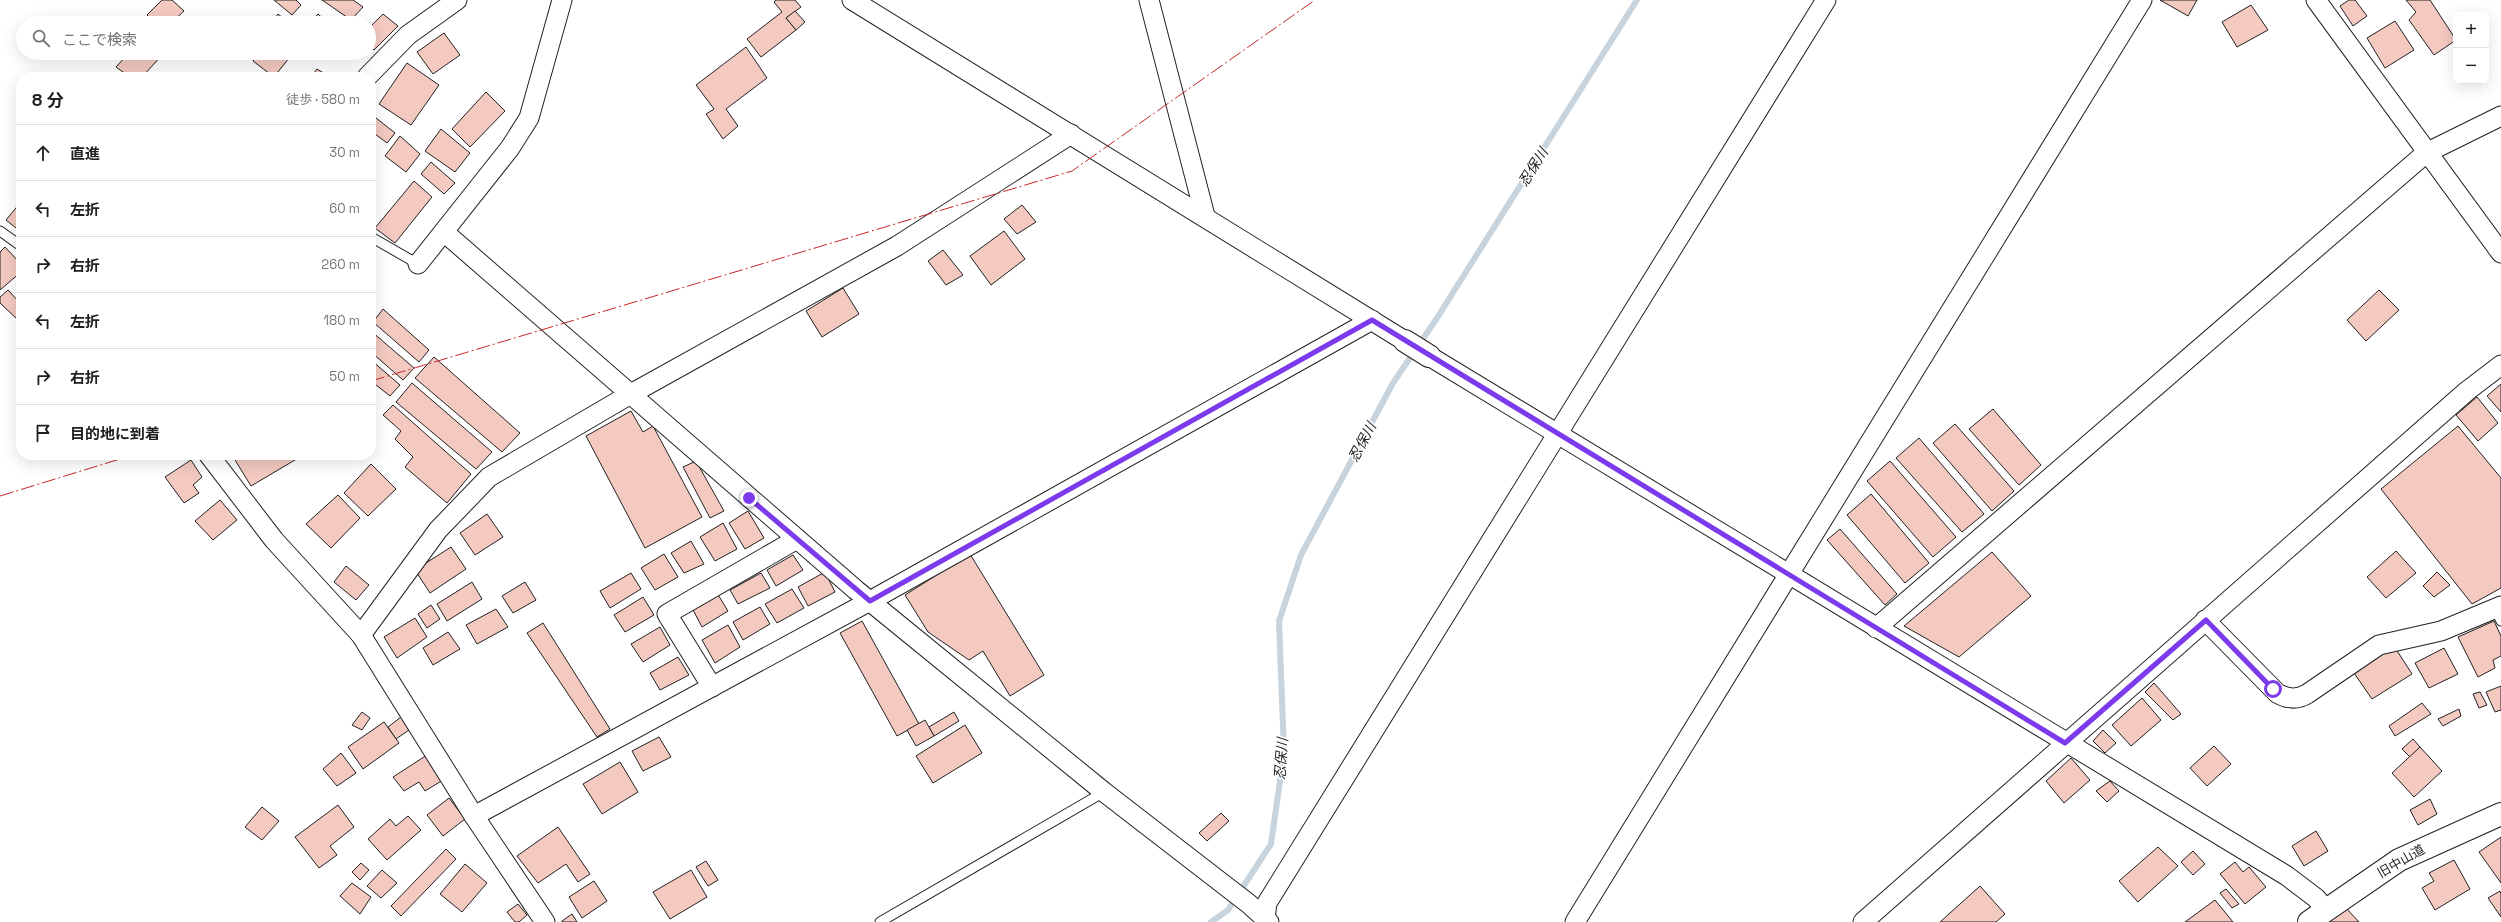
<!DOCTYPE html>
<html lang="ja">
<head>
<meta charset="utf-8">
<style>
	:root { --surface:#fff; --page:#f2f2f2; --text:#202124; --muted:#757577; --line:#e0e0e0 }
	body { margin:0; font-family:"Space Grotesk","Noto Sans JP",sans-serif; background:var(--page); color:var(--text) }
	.controls { position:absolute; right:12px; top:12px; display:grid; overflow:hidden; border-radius:8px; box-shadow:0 4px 16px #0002 }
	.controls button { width:36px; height:36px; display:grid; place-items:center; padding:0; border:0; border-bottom:1px solid var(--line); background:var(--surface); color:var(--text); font:20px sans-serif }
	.stop { position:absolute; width:12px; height:12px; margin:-9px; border:3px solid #7c3aed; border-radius:50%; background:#fff }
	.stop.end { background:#7c3aed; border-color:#fff; box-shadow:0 1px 4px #0008 }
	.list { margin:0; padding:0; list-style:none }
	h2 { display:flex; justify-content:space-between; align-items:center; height:52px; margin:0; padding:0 16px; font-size:17px }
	h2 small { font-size:13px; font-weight:400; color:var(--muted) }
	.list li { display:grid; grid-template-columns:26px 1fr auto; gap:12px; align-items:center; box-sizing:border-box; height:56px; padding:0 16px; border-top:1px solid var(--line) }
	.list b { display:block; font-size:15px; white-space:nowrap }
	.list em { font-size:13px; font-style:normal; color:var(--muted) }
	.icon { flex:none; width:22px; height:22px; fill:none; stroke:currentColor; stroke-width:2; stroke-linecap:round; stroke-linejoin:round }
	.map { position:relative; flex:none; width:2501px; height:922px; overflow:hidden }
	.search { position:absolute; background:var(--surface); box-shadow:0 4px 16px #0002; left:16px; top:16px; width:360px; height:44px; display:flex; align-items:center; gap:10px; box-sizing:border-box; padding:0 14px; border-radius:22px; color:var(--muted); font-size:15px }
	.panel { position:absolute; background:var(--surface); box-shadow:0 4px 16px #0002; left:16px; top:72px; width:360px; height:388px; border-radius:16px }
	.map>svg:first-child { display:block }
</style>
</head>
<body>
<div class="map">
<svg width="2501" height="922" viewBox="0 0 2501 922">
	<rect width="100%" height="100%" fill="#fff"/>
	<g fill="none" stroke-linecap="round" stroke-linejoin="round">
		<!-- stream -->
		<path stroke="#c7d3dd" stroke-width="6" d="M1211,922L1228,910L1271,844L1284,753L1279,621L1301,555L1393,383L1437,318L1637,0"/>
	</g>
	<!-- building -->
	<g fill="#f3c9c0" stroke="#222">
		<path d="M162,0H172L184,11L171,23H155L147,15Z"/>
		<path d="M274,0H296L301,5L292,15Z"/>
		<path d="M322,0H353L363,7L351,20Z"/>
		<path d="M776,0H795L801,7L786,18L796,30L761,57L747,39L782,12L774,2Z"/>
		<path d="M2160,0H2197L2188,16Z"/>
		<path d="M2349,0H2355L2367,16L2353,26L2340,6Z"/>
		<path d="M2406,0H2430L2456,40L2434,55L2409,20L2416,12Z"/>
		<path d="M2251,5L2268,30L2237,47L2222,22Z"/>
		<path d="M795,11L805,22L796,30L786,18Z"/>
		<path d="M278,14L289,23H271Z"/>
		<path d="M318,14L328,23H310Z"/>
		<path d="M383,14L398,26L374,50L369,45V28Z"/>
		<path d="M2395,21L2414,50L2385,68L2367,38Z"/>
		<path d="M444,33L460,55L433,74L417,52Z"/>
		<path d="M746,47L767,78L726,109L738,126L723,139L706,114L714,109L696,85Z"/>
		<path d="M129,53H164L142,77H130L116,67Z"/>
		<path d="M260,53H293L274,77L253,61Z"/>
		<path d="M407,63L439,85L411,125L379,104Z"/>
		<path d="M317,69L330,77H311Z"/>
		<path d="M486,92L505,111L470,147L452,129Z"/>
		<path d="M371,114L395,133L387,143L371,131Z"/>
		<path d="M441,129L470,153L455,172L425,151Z"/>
		<path d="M400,136L420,154L406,172L385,156Z"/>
		<path d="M431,162L455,183L444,194L421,174Z"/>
		<path d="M414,181L432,197L395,243L375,228Z"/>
		<path d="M20,203H21V232L6,220Z"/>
		<path d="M1022,205L1036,222L1017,234L1004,219Z"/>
		<path d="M1004,231L1025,259L991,285L970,256Z"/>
		<path d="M5,247L21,264V272L0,290V252Z"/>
		<path d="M943,250L963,275L946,285L928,261Z"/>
		<path d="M843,288L859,314L822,337L806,311Z"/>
		<path d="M8,290L21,304V317L18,320L0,303V297Z"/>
		<path d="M2379,290L2399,310L2366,341L2347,320Z"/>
		<path d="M383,309L429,350L419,362L373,322Z"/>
		<path d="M371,331L414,368L403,380L371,352Z"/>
		<path d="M434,357L520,433L502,452L415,378Z"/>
		<path d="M371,360L400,385L390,396L371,381Z"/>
		<path d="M412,383L492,452L476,469L396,402Z"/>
		<path d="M2501,384V412L2487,396Z"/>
		<path d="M2477,397L2498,423L2478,441L2456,415Z"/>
		<path d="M393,405L471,474L447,503L405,467L413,457L395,439L401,431L383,415Z"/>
		<path d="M1993,409L2041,465L2019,485L1969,429Z"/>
		<path d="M631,411L643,432L653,426L702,517L645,548L586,436Z"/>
		<path d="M1955,424L2014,491L1992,511L1933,443Z"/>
		<path d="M2458,426L2501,478V588L2472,604L2381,489Z"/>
		<path d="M1919,438L1984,514L1962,532L1896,458Z"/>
		<path d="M243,455H299L300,457L251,486L235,460Z"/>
		<path d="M191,460L202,477L193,485L199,493L184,503L165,477Z"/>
		<path d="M696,461L724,511L710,518L683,467Z"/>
		<path d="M1890,461L1956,537L1933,557L1867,481Z"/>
		<path d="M371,464L396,489L368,516L344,493Z"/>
		<path d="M1871,494L1929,563L1905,583L1847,515Z"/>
		<path d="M338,495L360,518L331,548L306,524Z"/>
		<path d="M220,500L237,520L213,540L195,521Z"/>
		<path d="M748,511L764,538L745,549L729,523Z"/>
		<path d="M487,514L503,537L475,555L460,533Z"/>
		<path d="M723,523L737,549L715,561L700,537Z"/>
		<path d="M1840,529L1897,594L1885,605L1827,540Z"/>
		<path d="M691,541L704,564L684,573L671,553Z"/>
		<path d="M451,547L466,569L430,593L415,570Z"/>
		<path d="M2396,551L2416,573L2386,598L2367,577Z"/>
		<path d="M1992,552L2031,596L1959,657L1904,626Z"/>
		<path d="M664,554L678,577L655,590L641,568Z"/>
		<path d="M970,554L1044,675L1010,696L983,651L969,660L928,632L905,595Z"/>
		<path d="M793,555L803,570L776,586L767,570Z"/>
		<path d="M346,566L369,585L356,600L334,582Z"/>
		<path d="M825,572L835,592L808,606L798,587Z"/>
		<path d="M2437,572L2450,585L2434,597L2423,586Z"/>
		<path d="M631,573L641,589L610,608L600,591Z"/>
		<path d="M761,573L770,588L738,604L730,590Z"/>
		<path d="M472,582L482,599L447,621L437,604Z"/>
		<path d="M525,582L536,600L513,613L502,596Z"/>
		<path d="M792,589L804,608L777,623L765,604Z"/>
		<path d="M717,593L728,611L702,627L692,608Z"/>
		<path d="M643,597L654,615L625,632L614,615Z"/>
		<path d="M431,605L440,619L427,628L418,614Z"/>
		<path d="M760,607L770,624L743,640L733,622Z"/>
		<path d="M496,609L508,627L477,644L466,625Z"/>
		<path d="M415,618L427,637L397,658L384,637Z"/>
		<path d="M862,621L919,724L897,736L840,633Z"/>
		<path d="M2494,621L2501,636V656L2493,660L2495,668L2478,677L2458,637Z"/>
		<path d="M543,623L610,729L597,737L527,633Z"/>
		<path d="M728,625L740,647L715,663L702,640Z"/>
		<path d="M660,627L670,645L643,662L631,644Z"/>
		<path d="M448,632L460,649L433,665L423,648Z"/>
		<path d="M2394,646L2412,674L2372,699L2354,673Z"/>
		<path d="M2444,648L2458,674L2429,688L2415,663Z"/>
		<path d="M678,657L689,675L660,690L650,673Z"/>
		<path d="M2154,683L2181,714L2173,720L2145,692Z"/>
		<path d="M2501,686V710L2495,712L2486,692Z"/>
		<path d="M2480,692L2487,705L2479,708L2473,694Z"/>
		<path d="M2142,698L2161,720L2131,746L2112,725Z"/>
		<path d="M2422,703L2431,714L2395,736L2389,726Z"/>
		<path d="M2459,709L2461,716L2443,726L2438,719Z"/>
		<path d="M362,712L370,718L362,730L352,725Z"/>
		<path d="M954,712L959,721L934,736L929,727Z"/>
		<path d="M401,717L409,730L396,739L388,727Z"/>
		<path d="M925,720L934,736L916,746L907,730Z"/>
		<path d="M384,722L399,743L363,769L348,747Z"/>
		<path d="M965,725L982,753L933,783L916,756Z"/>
		<path d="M2103,730L2116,743L2105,753L2093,741Z"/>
		<path d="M659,737L671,757L643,771L632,751Z"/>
		<path d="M2413,739L2420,747L2410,757L2402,749Z"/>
		<path d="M2214,746L2231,764L2207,786L2190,768Z"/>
		<path d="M2420,747L2442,771L2414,797L2392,773Z"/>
		<path d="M341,753L356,773L337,786L323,769Z"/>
		<path d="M427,755L443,780L425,791L419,782L404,791L393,777Z"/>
		<path d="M2071,758L2090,780L2064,803L2046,781Z"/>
		<path d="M620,762L638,792L602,814L583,784Z"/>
		<path d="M2110,781L2119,791L2107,802L2096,791Z"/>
		<path d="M449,798L465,819L443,836L427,815Z"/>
		<path d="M2430,799L2437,814L2418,825L2410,810Z"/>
		<path d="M338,805L354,827L330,846L337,855L319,868L295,837Z"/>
		<path d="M262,807L279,821L262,840L245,827Z"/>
		<path d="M1221,813L1229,821L1207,841L1199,833Z"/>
		<path d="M408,816L421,830L387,860L368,839L390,819L396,826Z"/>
		<path d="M558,827L590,874L578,882L566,864L538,883L517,856Z"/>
		<path d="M2316,831L2328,851L2304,866L2292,846Z"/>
		<path d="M2501,837V883L2479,852Z"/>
		<path d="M2158,847L2178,866L2138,902L2119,881Z"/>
		<path d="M446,849L456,859L401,916L391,906Z"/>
		<path d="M2193,851L2205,864L2193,875L2181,862Z"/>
		<path d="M2454,860L2470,889L2435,910L2422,888L2434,881L2429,873Z"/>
		<path d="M706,861L718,880L708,886L696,867Z"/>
		<path d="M2235,862L2243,872L2249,867L2266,887L2245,904L2220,874Z"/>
		<path d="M361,863L369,870L360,880L352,872Z"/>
		<path d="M465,864L487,883L462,912L440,894Z"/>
		<path d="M382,870L397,883L381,898L367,886Z"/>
		<path d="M691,870L707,897L670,919L653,892Z"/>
		<path d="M594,881L607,901L582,918L569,897Z"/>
		<path d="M352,883L371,897L360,914L340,896Z"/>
		<path d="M1980,886L2005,914L1996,922H1940Z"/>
		<path d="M2226,889L2239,904L2232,908L2220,893Z"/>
		<path d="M2500,891L2501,894V917L2488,898Z"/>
		<path d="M2215,900L2233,922H2185Z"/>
		<path d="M518,904L527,915L519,922H515L507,912Z"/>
		<path d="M2346,908L2359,922H2329Z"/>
		<path d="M572,914L577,922H562V921Z"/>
	</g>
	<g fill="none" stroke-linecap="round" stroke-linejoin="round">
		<defs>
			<g id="lane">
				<path d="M0,231L21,246"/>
				<path d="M371,237L418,264"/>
				<path d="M2495,609L2501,621"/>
				<path d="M880,922L1104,792"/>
			</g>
			<g id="street">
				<path d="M852,0L1405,341"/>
				<path d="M1149,0L1205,216"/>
				<path d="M2316,0L2501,253"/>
				<path d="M367,77L408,35L457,0"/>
				<path d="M444,232L856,590L1104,792L1249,904L1269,922"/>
				<path d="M418,264L510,148L529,118L562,0"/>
				<path d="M1429,356L2287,876L2316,898L2326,910"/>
				<path d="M209,455L274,540L361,635L474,816L545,922"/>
				<path d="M2205,620L2277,693C2287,699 2297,700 2307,694L2379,645L2441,631L2501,606"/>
				<path d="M1876,628L2426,153L2501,116"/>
				<path d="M361,635L438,530L489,477L629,395L897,246L1071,134"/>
				<path d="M712,687L667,614L797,539"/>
				<path d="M474,816L870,601L1372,320"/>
				<path d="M1265,918L1267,903L1826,0"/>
				<path d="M1575,922L2142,0"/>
				<path d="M1863,922L2467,391L2501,365"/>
			</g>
			<g id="secondary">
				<path d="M1405,341L1429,356"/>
				<path d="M2309,922L2399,860L2501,814"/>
			</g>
		</defs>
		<!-- lane casing -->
		<use href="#lane" stroke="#222" stroke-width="11"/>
		<!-- street casing -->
		<use href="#street" stroke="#222" stroke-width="21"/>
		<!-- secondary casing -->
		<use href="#secondary" stroke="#222" stroke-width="24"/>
		<!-- lane -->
		<use href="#lane" stroke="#fff" stroke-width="9"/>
		<!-- street -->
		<use href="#street" stroke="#fff" stroke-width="19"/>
		<!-- secondary -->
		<use href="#secondary" stroke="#fff" stroke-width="22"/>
		<!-- power -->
		<g stroke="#c62828" stroke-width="1" stroke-dasharray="14 3 2 3" stroke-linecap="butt">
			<path d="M371,381L1072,171L1315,0"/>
			<path d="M0,496L133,455"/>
		</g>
	</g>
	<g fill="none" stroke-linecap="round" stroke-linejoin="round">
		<!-- route -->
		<path stroke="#7c3aed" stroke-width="5" d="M749,498L870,601L1372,320L2065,743L2206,620L2273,689"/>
	</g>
	<g text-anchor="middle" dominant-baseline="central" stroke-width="3" stroke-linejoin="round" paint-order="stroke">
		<!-- street labels -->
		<g font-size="13" fill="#222" stroke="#fff">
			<text transform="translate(2401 861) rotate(-30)">旧中山道</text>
		</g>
		<!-- water labels -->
		<g font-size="14" font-style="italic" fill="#222" stroke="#fff">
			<text transform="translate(1533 167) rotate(-58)">忍保川</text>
			<text transform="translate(1362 442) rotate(-62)">忍保川</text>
			<text transform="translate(1281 759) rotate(-86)">忍保川</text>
		</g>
	</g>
</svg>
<div class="controls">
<button>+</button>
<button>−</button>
</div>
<div class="stop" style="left:2273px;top:689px"></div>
<div class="stop end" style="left:749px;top:498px"></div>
<div class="search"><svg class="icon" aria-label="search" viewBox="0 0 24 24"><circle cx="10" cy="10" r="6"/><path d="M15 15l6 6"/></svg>ここで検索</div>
<section class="panel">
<h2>8 分<small>徒歩 · 580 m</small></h2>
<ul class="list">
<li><svg class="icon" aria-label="ahead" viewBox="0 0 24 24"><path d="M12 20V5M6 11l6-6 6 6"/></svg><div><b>直進</b></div><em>30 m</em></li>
<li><svg class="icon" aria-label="left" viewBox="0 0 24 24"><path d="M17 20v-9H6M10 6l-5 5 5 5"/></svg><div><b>左折</b></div><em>60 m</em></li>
<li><svg class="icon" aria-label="right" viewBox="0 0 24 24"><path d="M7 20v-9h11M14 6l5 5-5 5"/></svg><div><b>右折</b></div><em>260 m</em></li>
<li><svg class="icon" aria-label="left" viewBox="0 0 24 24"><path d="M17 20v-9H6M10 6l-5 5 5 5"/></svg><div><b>左折</b></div><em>180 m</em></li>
<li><svg class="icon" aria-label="right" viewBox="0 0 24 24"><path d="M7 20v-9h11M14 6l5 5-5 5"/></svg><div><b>右折</b></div><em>50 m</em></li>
<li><svg class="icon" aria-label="arrive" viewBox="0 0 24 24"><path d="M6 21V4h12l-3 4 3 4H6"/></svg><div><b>目的地に到着</b></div></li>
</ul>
</section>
</div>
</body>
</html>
